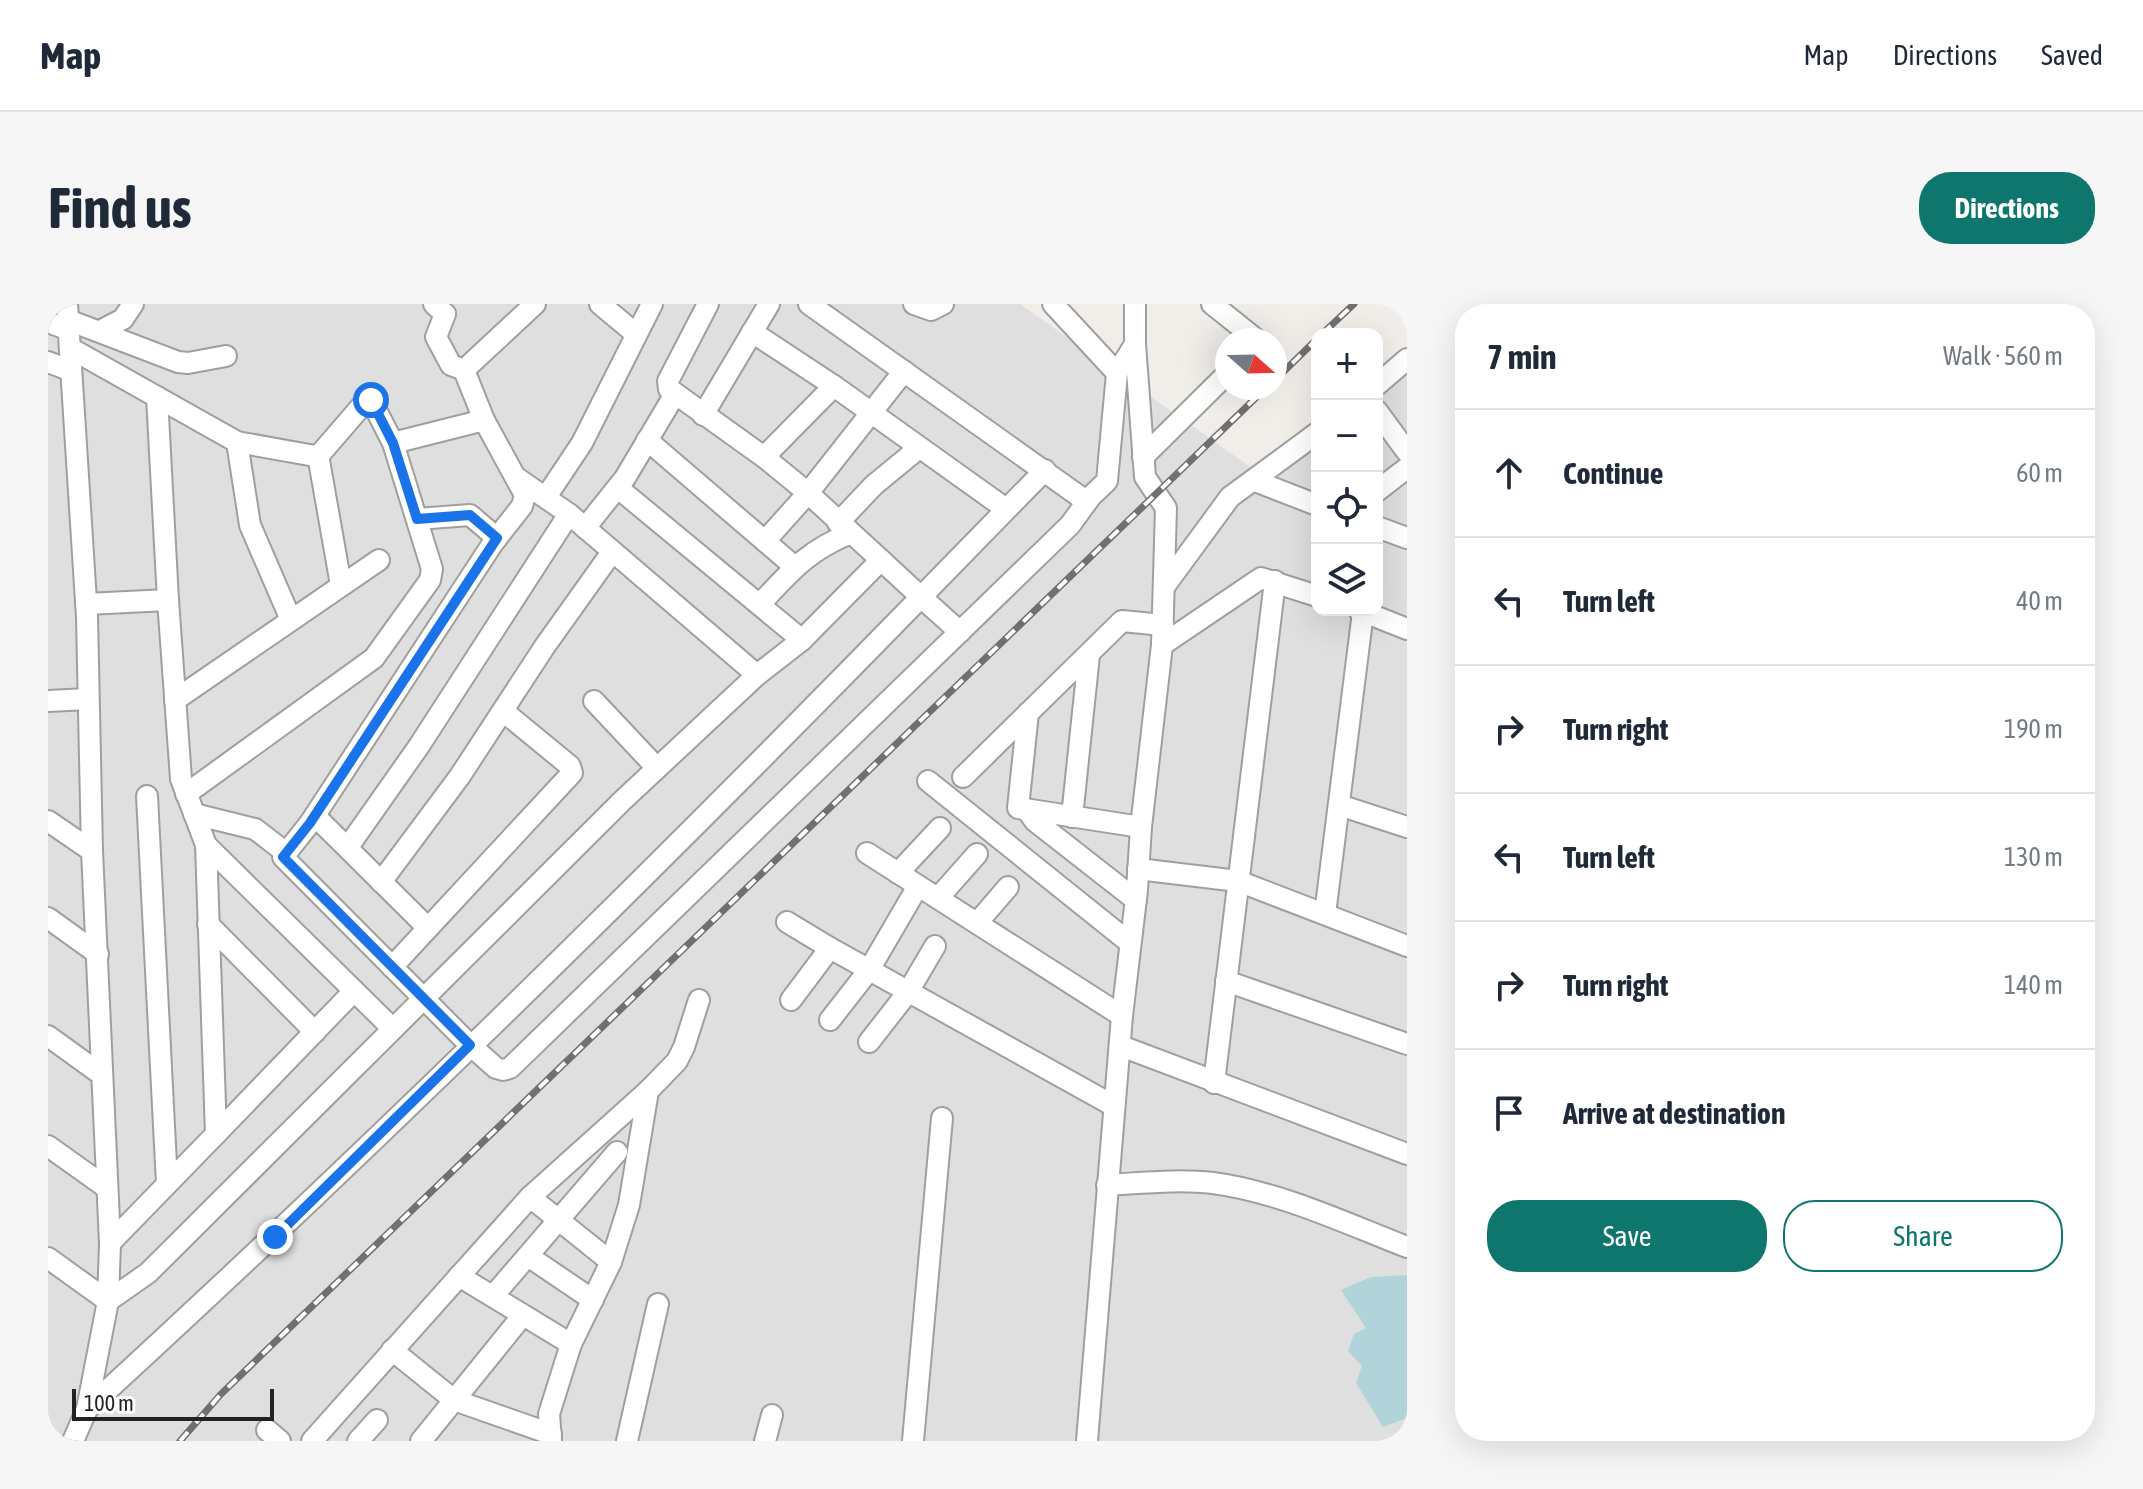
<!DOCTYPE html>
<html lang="en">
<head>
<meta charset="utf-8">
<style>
	:root { --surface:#fff; --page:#f6f6f7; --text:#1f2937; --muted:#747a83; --line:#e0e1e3; --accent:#0f766e }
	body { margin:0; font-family:"Asap Condensed",sans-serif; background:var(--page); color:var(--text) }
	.controls { position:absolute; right:24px; top:24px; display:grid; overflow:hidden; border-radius:16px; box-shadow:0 8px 32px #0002 }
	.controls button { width:72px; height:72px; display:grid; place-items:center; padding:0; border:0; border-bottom:2px solid var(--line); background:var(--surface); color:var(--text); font:40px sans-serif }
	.compass { position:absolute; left:1167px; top:24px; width:72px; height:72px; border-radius:50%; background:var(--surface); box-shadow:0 8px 32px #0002; rotate:110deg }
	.scale { position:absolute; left:24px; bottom:20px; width:202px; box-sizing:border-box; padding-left:8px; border:4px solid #222; border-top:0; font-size:22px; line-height:28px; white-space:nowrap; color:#222; -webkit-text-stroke:6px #fff; paint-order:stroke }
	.stop { position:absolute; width:24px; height:24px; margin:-18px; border:6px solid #1a73e8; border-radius:50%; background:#fff }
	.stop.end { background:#1a73e8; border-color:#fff; box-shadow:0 2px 8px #0008 }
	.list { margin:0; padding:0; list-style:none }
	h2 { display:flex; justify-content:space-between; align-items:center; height:104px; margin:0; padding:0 32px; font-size:34px }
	h2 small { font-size:26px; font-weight:400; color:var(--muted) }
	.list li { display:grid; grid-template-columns:52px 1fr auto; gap:24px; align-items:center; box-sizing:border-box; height:128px; padding:0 32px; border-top:2px solid var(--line) }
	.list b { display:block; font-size:30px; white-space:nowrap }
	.list em { font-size:26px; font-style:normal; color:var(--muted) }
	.actions { display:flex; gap:16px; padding:24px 32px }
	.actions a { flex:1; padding:18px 0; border:2px solid var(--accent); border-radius:32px; text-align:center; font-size:28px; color:var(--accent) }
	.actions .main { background:var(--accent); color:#fff }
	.icon { flex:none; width:44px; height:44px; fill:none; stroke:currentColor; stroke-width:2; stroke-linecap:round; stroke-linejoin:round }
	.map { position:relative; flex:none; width:1359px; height:1137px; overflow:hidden; border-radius:32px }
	header { display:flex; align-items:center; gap:48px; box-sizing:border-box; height:112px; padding:0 40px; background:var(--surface); border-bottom:2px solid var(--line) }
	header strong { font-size:38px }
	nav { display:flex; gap:44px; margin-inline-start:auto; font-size:28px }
	.intro { display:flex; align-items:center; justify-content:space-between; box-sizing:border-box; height:192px; padding:0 48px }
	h1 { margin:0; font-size:56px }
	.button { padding:20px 36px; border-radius:32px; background:var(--accent); color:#fff; font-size:28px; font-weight:700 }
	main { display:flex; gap:48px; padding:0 48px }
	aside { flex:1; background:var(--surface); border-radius:32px; box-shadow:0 8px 32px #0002 }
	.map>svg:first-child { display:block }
</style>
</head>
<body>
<header>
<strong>Map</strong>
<nav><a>Map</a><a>Directions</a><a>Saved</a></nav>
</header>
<div class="intro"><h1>Find us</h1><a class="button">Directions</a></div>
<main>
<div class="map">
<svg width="1359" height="1137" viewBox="0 0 1359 1137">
	<rect width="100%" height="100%" fill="#f1eeea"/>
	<!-- residential -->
	<path fill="#e0dfdf" d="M0,0H972L1222,177L1269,132V306H1329V74L1359,45V1137H0Z"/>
	<!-- water -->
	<path fill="#b0d4d9" d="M1359,971V1114L1335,1123L1308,1079L1314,1062L1300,1047L1306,1030L1318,1024L1293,986L1323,973Z"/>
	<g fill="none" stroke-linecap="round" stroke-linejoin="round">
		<defs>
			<g id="minor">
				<path d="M19,0L39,313L44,547L62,939L60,997L39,1105L25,1137"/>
				<path d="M386,0L397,10L388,33L403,61L416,66"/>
				<path d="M487,0L416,66L436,116L477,191L474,202L445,239L262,519L235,553L422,741L448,764L455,766L462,764L1022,221L1041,195"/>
				<path d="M552,0L588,30"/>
				<path d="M660,0L620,77L621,85L716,153L760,189L833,256"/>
				<path d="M761,0L1038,197L1059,177L1069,69L1087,40"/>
				<path d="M866,0L883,6L895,0"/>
				<path d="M1005,0L1069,69"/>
				<path d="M1164,0L1209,36"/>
				<path d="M20,16L130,58L140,59L178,52"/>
				<path d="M0,18L21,26"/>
				<path d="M52,27L75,15L85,0"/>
				<path d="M704,28L786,82L958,205"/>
				<path d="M22,44L109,93L120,296"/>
				<path d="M0,58L21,66"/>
				<path d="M1329,81L1359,55"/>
				<path d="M109,93L189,138L267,152L273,149L317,98L323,96L345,139L384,265L382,276L326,354L138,490"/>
				<path d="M1329,107L1359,148"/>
				<path d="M655,111L721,0"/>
				<path d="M599,136L747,263"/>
				<path d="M189,138L202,221L243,316"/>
				<path d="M345,139L436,116"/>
				<path d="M270,151L293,281"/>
				<path d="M716,153L786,82"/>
				<path d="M1095,153L1179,70"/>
				<path d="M469,174L521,210L709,371"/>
				<path d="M1207,177L1269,201"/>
				<path d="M570,184L754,336"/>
				<path d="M1329,187L1359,164"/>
				<path d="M498,193L534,139L604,0"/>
				<path d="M369,215L422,211L449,234"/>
				<path d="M790,219L826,181L871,144"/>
				<path d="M1329,223L1359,234"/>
				<path d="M537,224L577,174L627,90"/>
				<path d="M717,237L760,189L856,67"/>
				<path d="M1116,283L1182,193L1269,129"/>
				<path d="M38,300L120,296L133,475L158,541L345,725"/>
				<path d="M712,300C743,267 759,247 803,229"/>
				<path d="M1311,306L1359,325"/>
				<path d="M912,328L873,293L997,166"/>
				<path d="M1114,341L1213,274L1269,292"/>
				<path d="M127,396L331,256"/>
				<path d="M0,397L40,395"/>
				<path d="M546,397L609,464"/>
				<path d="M980,409L970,504L1093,523"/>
				<path d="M915,473L1074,317L1115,321"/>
				<path d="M880,477L1082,639"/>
				<path d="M99,492L119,880"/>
				<path d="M1291,501L1359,523"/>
				<path d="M978,505L987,517L1088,596"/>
				<path d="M146,510L207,525L237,548"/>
				<path d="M267,512L379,623"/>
				<path d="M1024,513L1041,351"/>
				<path d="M0,517L44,547"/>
				<path d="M300,543L371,442L521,210"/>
				<path d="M819,549L1074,712"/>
				<path d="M1090,565L1190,577L1359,642"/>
				<path d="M850,569L892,524"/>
				<path d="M333,578L412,472L497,342L564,248"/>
				<path d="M890,594L929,550"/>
				<path d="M1277,610L1315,308"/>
				<path d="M0,614L50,650"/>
				<path d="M739,618L782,644L1066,802"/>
				<path d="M929,619L960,583"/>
				<path d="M160,620L267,728"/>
				<path d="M344,663L524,469L522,462L455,407"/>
				<path d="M1178,677L1359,740"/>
				<path d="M743,696L782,644"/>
				<path d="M782,716L821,666L870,582"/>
				<path d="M0,732L54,771"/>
				<path d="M821,738L860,688L887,642"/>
				<path d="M1073,742L1359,850"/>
				<path d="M1166,779L1227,277"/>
				<path d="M168,830L306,687"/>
				<path d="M0,842L59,884"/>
				<path d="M1059,881C1095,879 1130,875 1165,879C1232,888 1297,919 1359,943"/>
				<path d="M482,893L563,958"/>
				<path d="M62,939L168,830L158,541"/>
				<path d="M480,952L545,996"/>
				<path d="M0,954L60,997L100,969L575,496L709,371L754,336L833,256L873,293C602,571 325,843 39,1105"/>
				<path d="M411,972L523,1040"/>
				<path d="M445,992L569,848"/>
				<path d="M344,1046L406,1096L503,1130"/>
				<path d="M219,1126L232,1137"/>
				<path d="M264,1137L482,893L600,787L629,757L636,743L651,696"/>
				<path d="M310,1137L329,1116"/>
				<path d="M373,1137L475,1011"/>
				<path d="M503,1137L501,1110L523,1040L563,958L581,901L600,787"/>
				<path d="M579,1137L610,1000"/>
				<path d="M717,1137L724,1111"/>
				<path d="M865,1137L894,814"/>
				<path d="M1039,1137L1074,712L1089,586L1093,523L1114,341L1118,204L1097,173L1087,40V0"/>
			</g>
		</defs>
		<!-- minor casing -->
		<use href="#minor" stroke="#9f9f9f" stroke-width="24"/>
		<!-- minor -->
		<use href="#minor" stroke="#fff" stroke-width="20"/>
		<defs>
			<g id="rail">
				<path d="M1274,30L1306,0"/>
				<path d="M1227,76L1269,35"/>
				<path d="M132,1137L173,1090L1218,84"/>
			</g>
		</defs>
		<!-- rail casing -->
		<use href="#rail" stroke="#707070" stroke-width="7"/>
		<!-- rail -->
		<use href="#rail" stroke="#fff" stroke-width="4" stroke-dasharray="12" stroke-linecap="butt"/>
	</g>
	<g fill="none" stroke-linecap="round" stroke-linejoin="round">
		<!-- route -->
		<path stroke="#1a73e8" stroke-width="10" d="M227,933L422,741L235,553L262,519L449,234L422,211L369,215L345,139L323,96"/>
	</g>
</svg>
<div class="controls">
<button>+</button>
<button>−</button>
<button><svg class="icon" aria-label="locate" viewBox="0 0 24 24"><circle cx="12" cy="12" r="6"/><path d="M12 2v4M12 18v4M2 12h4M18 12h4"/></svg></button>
<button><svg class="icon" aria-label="layers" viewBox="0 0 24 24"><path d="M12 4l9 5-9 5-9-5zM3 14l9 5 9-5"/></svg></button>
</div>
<svg class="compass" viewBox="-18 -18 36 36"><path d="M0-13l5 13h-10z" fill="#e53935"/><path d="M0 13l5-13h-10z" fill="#747a83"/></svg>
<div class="scale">100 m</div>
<div class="stop" style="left:323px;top:96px"></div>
<div class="stop end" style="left:227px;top:933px"></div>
</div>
<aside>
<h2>7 min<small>Walk · 560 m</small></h2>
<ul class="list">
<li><svg class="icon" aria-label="ahead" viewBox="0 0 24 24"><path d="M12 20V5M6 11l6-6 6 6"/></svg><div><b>Continue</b></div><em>60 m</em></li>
<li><svg class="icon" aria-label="left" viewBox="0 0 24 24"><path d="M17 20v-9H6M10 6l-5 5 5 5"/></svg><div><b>Turn left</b></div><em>40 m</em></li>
<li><svg class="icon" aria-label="right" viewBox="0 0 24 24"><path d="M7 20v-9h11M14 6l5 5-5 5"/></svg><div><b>Turn right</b></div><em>190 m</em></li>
<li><svg class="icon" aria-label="left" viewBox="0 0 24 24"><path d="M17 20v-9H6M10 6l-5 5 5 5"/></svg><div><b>Turn left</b></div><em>130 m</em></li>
<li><svg class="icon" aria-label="right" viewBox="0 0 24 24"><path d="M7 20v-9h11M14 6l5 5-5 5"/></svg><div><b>Turn right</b></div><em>140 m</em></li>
<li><svg class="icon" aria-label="arrive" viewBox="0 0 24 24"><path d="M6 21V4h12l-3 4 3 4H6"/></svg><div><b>Arrive at destination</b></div></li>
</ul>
<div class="actions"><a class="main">Save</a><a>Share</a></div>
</aside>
</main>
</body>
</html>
